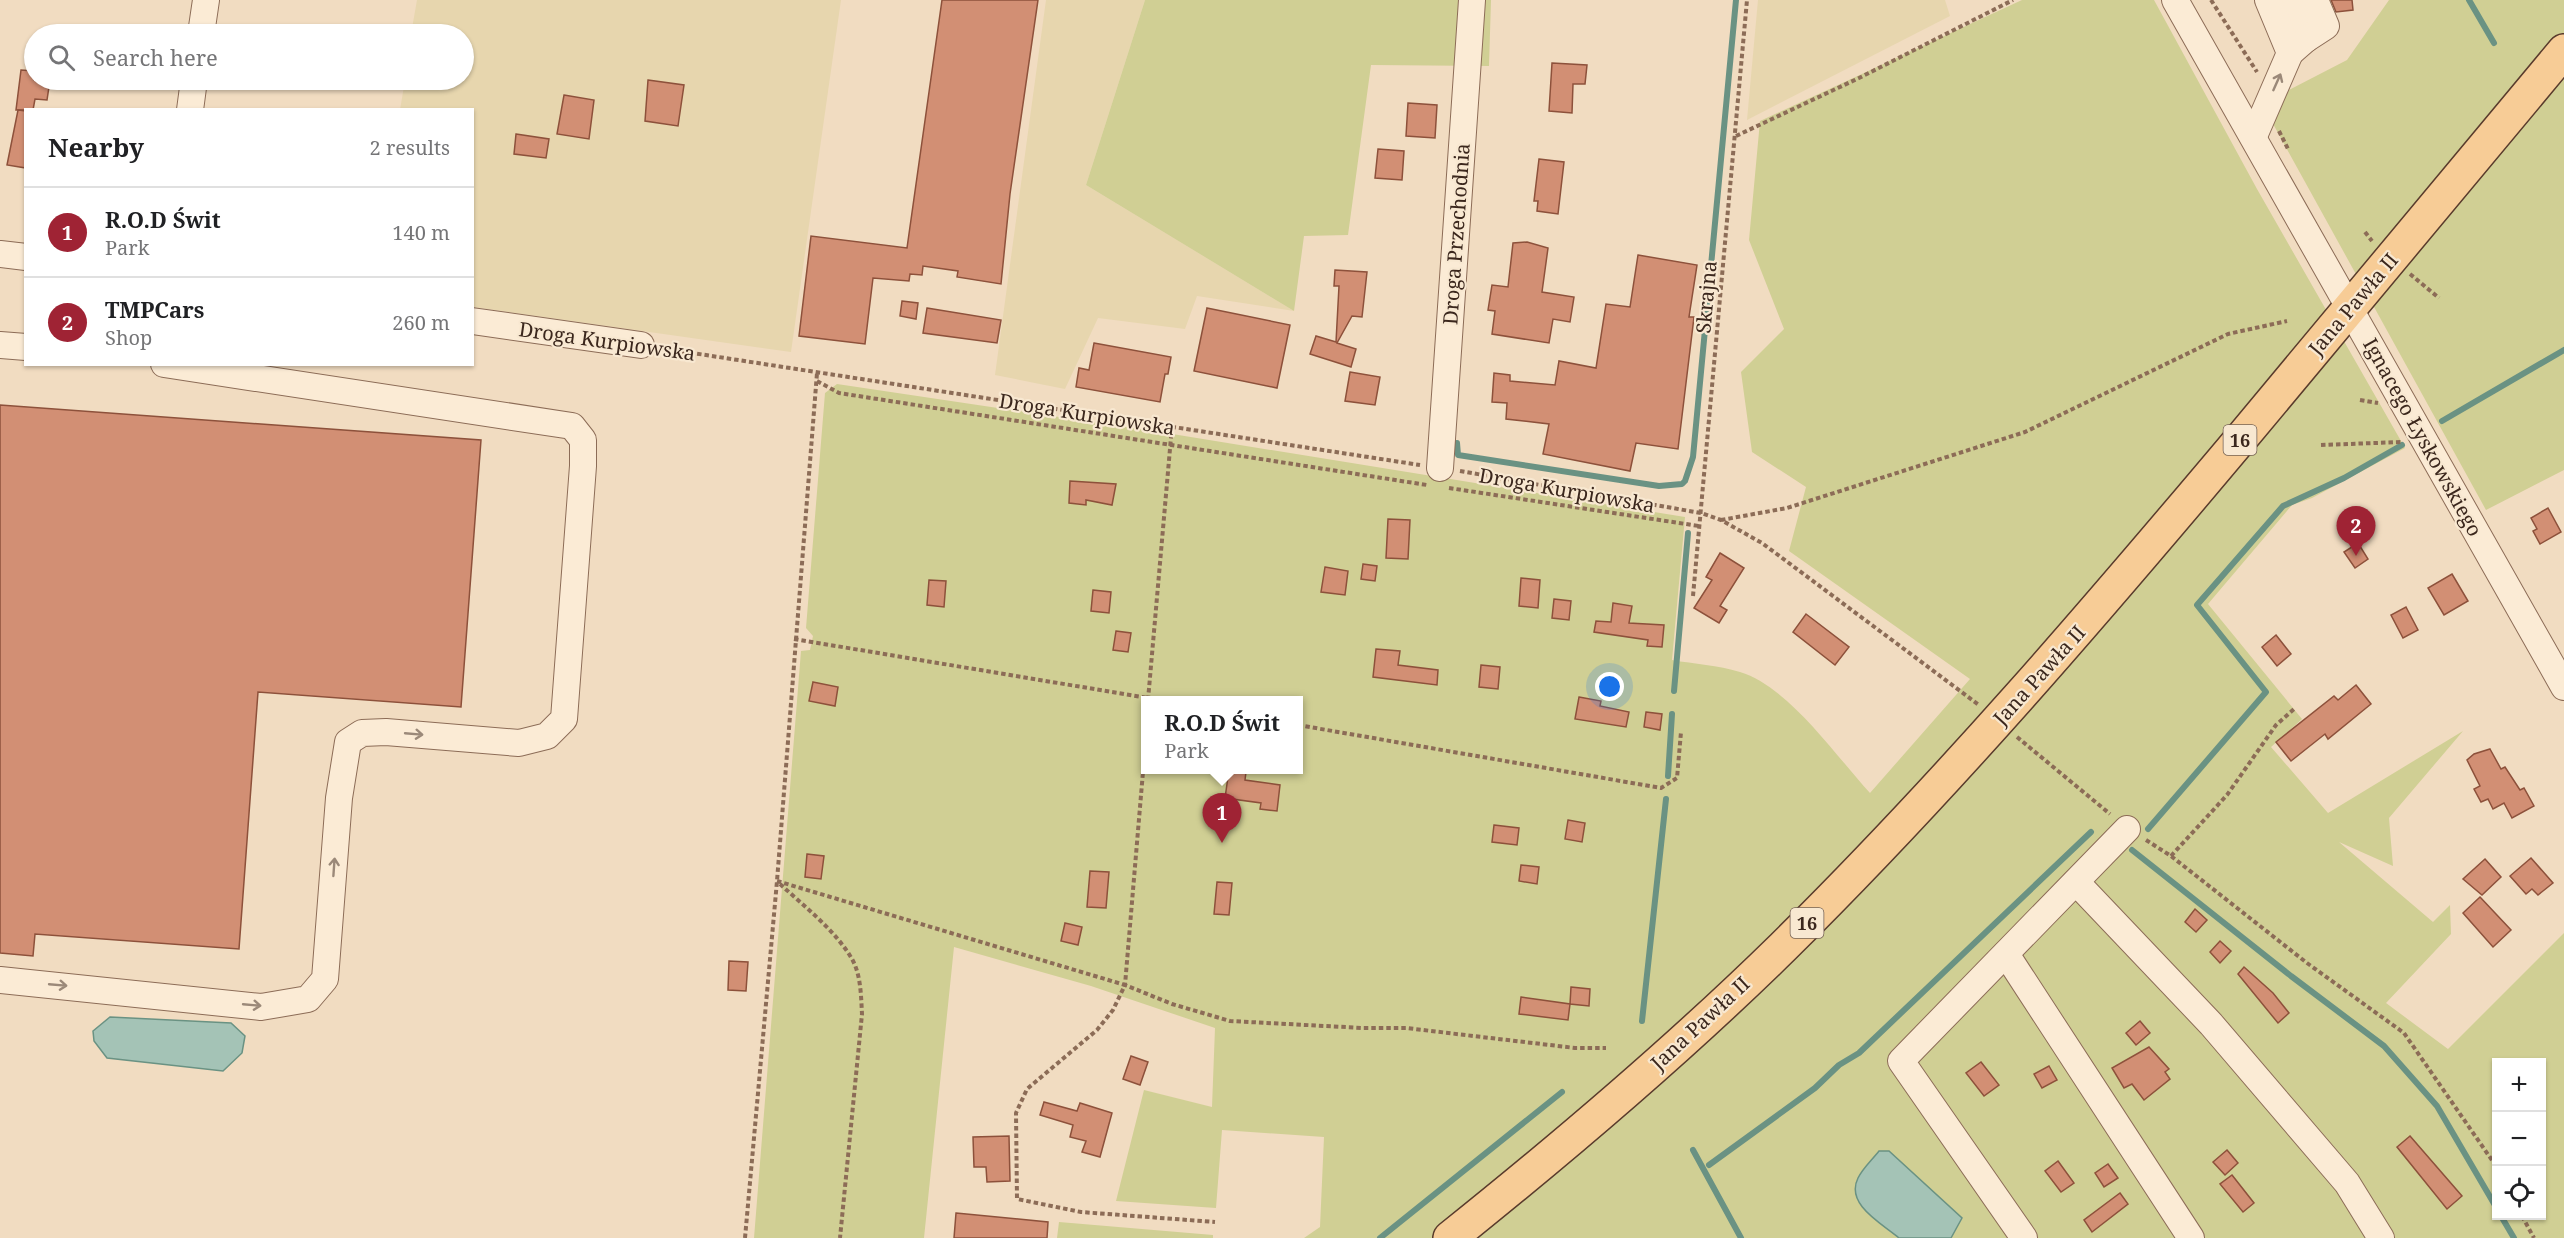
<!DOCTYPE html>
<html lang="en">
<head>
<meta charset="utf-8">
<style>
	:root { --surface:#fff; --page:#f6f6f6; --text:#202124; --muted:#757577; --line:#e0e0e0; --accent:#9f2334 }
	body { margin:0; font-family:"Noto Serif",serif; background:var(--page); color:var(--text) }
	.controls { position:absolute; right:18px; bottom:18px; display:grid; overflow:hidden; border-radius:0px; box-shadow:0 2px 4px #0004 }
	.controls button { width:54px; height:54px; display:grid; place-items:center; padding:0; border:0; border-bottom:2px solid var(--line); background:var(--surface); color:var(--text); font:30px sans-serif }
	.you { position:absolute; left:1610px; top:687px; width:21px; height:21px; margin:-15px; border:4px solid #fff; border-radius:50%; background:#1a73e8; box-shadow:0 0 0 9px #1a73e833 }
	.badge { display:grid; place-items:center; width:39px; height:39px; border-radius:50%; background:var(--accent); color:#fff; font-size:20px; font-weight:700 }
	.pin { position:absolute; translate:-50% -50px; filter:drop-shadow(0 2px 3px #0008) }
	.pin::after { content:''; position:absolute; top:32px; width:21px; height:18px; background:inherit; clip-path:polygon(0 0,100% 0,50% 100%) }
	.popup { position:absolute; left:1141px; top:696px; width:162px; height:78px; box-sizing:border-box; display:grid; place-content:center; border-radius:0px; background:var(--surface); filter:drop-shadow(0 2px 4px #0005); font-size:20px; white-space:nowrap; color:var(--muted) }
	.popup b { font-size:22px; color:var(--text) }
	.popup::after { content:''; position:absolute; left:50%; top:100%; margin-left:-12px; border:12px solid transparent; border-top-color:var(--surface) }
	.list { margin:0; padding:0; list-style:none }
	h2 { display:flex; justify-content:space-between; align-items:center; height:78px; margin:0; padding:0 24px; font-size:26px }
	h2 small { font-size:20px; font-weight:400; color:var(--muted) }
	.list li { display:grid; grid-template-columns:39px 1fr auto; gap:18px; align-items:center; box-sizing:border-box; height:90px; padding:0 24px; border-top:2px solid var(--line) }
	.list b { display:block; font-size:22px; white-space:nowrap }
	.list p { margin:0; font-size:20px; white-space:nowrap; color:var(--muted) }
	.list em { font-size:20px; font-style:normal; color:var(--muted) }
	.icon { flex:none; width:33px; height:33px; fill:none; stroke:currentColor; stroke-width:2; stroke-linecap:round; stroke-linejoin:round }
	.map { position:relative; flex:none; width:2564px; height:1238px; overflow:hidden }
	.search { position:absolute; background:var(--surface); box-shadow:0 2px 4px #0004; left:24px; top:24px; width:450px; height:66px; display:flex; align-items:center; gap:15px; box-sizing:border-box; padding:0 21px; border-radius:33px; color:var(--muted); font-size:22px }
	.panel { position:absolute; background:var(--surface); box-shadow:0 2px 4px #0004; left:24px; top:108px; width:450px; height:258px; border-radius:0px }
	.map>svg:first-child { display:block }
</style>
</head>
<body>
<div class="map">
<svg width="2564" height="1238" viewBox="0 0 2564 1238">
	<rect width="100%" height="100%" fill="#f1dcc1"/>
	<!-- farmland -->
	<g fill="#e7d6ae">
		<path d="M417,0H841L791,352L473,307L472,110H400L405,80H464V34H411Z"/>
		<path d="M1046,0H1145L1086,185L1294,311L1197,296L1185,329L1098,318L1065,389L995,375Z"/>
		<path d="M1758,0H1945L1950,16L1747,120Z"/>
	</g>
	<!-- green -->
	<g fill="#d0cf94" fill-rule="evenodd">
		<path d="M1145,0H1491L1489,66L1371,65L1348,235L1304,236L1294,311L1086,185Z"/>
		<path d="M2022,0H2154L2257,189L2405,448L2312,498L2292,505L2208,604L2302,719L2271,747L2328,813L2463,731L2389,818L2393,866L2339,842L2433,922L2450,905L2451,934L2386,1003L2448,1049L2564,933V1238H1304L1320,1227L1324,1137L1222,1130L1216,1208L1116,1201L1144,1090L1212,1107L1215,1028L1091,986L954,947L924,1238H754L801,651L810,650L813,636L806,628L825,393L837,384L1160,432L1685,517L1672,660C1694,664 1718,665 1740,672C1789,687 1835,755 1870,793L1970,679L1789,551L1806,487L1752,452L1741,372L1784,329L1749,240L1760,121ZM1146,700H1298V770H1146ZM2496,1062H2542V1216H2496Z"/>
		<path d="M2389,0H2564V470L2486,510L2272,122L2285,92L2347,60Z"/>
		<path d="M1059,1222L1213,1235V1238H1057Z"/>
	</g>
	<!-- water -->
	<g fill="#a4c3b6" stroke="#6a9283" stroke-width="1.5">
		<path d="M110,1017L231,1023L245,1036L242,1053L223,1071L107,1058L94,1041L93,1031Z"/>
		<path d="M1879,1151H1889L1962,1218L1951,1238H1899C1881,1223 1845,1204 1858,1178C1863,1168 1872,1160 1879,1151Z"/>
	</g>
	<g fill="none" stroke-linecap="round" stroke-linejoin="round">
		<!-- stream -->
		<g stroke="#6a9283" stroke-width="6">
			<path d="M2469,0L2494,43"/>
			<path d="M2442,421L2564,350"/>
			<path d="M1457,443L1458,455L1659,486L1682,484L1685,481L1693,457L1736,0"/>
			<path d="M1674,691L1688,533"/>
			<path d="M1668,776L1672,714"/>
			<path d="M2148,829L2266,692L2197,605L2283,506L2344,478L2402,445"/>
			<path d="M2132,850L2291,976L2384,1046L2437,1106L2496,1207"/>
			<path d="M1642,1021L1666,799"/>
			<path d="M1693,1150L1741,1238"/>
			<path d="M1709,1165L1815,1088L1839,1065L1859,1053L2091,832"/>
			<path d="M2501,1216L2514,1238"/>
			<path d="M1380,1238L1562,1092"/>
		</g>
	</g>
	<!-- building -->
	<g fill="#d28f74" stroke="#8d513b" stroke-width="1.5">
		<path d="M942,0H1038L1010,194L1001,284L957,277L958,271L923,266L922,275L910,274L909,281L873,278L865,344L799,336L811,236L907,248Z"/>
		<path d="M2331,0H2352L2353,10L2336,12Z"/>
		<path d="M1552,63L1587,65L1585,84H1573L1572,113L1549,111Z"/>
		<path d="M21,70L34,71V80H50L47,100L35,99L33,110H16Z"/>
		<path d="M648,80L684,85L678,126L645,121Z"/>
		<path d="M564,95L594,100L589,139L557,134Z"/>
		<path d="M1408,103L1437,105L1435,138L1406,136Z"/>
		<path d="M18,110L26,111V168L7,165Z"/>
		<path d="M516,134L549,139L546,158L514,154Z"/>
		<path d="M1378,149L1404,151L1402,180L1375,178Z"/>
		<path d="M1539,159L1564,162L1558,214L1537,211L1538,201H1534Z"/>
		<path d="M1527,242L1548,248L1542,292L1574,297L1570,322L1553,319L1549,343L1492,334L1495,311L1488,310L1492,285L1508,287L1513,243Z"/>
		<path d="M1638,255L1697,265L1689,317H1694L1678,449L1636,443L1630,471L1543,454L1549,424L1506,419L1507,403L1492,402L1494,373L1510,375V381L1555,385L1559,361L1596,368L1606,304L1630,307Z"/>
		<path d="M1335,270L1367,272L1362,317L1352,316L1337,343L1356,349L1351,367L1310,354L1316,336L1336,342L1339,286H1334Z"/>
		<path d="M902,301L918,303L916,319L900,316Z"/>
		<path d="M927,308L1001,320L997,343L923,333Z"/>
		<path d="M1207,308L1290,325L1277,388L1194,371Z"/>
		<path d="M1094,343L1171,357L1168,374H1165L1160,402L1076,387L1079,368L1089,370Z"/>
		<path d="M1350,372L1380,377L1375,405L1345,401Z"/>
		<path d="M0,405L481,440L461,707L258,692L239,949L35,934L33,956L0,953Z"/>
		<path d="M1070,481L1116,484L1112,505L1086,500V505L1069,503Z"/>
		<path d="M2548,508L2561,532L2540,544L2533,531L2537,529L2531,518Z"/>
		<path d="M1388,519L1410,520L1408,559L1386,558Z"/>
		<path d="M2358,543L2368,559L2355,568L2344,552Z"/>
		<path d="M1720,553L1744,568L1720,606L1727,610L1719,623L1694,608L1712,580L1706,577Z"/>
		<path d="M1363,564L1377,566L1375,581L1361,579Z"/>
		<path d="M1325,567L1348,571L1345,595L1321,592Z"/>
		<path d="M2452,574L2468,601L2444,615L2428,588Z"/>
		<path d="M1521,578L1540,580L1538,608L1519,606Z"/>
		<path d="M929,580L946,581L944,607L927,605Z"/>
		<path d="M1093,590L1111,592L1109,613L1091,611Z"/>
		<path d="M1554,599L1571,601L1569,620L1552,618Z"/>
		<path d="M1613,603L1632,606L1629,623L1664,625L1662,647L1647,646L1648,640L1594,632L1596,621L1611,622Z"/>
		<path d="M2406,607L2418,630L2403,638L2391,615Z"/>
		<path d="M1806,614L1849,647L1835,665L1793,632Z"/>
		<path d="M1116,631L1131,633L1128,652L1113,650Z"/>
		<path d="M2276,635L2291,654L2277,666L2262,647Z"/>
		<path d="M1376,649L1400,651L1398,665L1438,670L1437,685L1373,677Z"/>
		<path d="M1481,665L1500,667L1498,689L1479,687Z"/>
		<path d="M813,682L838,687L835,706L809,701Z"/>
		<path d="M2356,685L2371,704L2328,739L2325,734L2291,761L2276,742L2334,696L2338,700Z"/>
		<path d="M1579,697L1601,701L1600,706L1629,712L1626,727L1575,719Z"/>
		<path d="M1646,712L1662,714L1660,730L1644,727Z"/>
		<path d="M2490,749L2501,769L2505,767L2520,790L2524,788L2534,806L2512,818L2504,803L2493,809L2488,799L2481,802L2474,789L2480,786L2467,760L2474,754Z"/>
		<path d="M1229,770L1246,772L1245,780L1280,785L1277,811L1260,809L1261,803L1225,798Z"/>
		<path d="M1568,820L1585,823L1582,842L1565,839Z"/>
		<path d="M1494,825L1519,828L1517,845L1492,842Z"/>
		<path d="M807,854L824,856L821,879L805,877Z"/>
		<path d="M2531,858L2553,883L2538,895L2532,889L2526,894L2510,876Z"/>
		<path d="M2485,859L2501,877L2482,895L2463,879Z"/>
		<path d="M1521,865L1539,867L1537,884L1519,881Z"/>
		<path d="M1090,871L1109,872L1106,908L1087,907Z"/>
		<path d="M1217,882L1232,883L1229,915L1214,914Z"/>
		<path d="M2480,897L2511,930L2493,947L2463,913Z"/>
		<path d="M2195,909L2207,920L2196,932L2185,922Z"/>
		<path d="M1065,923L1082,927L1078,945L1061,941Z"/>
		<path d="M2220,941L2231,951L2220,963L2210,952Z"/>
		<path d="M729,961L748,962L746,991L728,990Z"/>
		<path d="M2244,967L2273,993L2289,1013L2278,1023L2238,974Z"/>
		<path d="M1571,987L1590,989L1589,1006L1570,1004Z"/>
		<path d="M1521,997L1570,1004L1568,1020L1519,1014Z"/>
		<path d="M2140,1021L2150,1033L2136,1045L2126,1033Z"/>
		<path d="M2149,1047L2169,1069L2165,1072L2170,1079L2144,1100L2132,1084L2124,1088L2112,1068Z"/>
		<path d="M1131,1056L1148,1062L1140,1085L1123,1079Z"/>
		<path d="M1981,1062L1999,1085L1984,1096L1966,1073Z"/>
		<path d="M2049,1066L2057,1080L2042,1088L2034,1074Z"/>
		<path d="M1044,1102L1077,1111L1080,1103L1112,1113L1100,1157L1082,1152L1086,1141L1070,1137L1073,1125L1040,1115Z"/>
		<path d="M1009,1136L1010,1181L987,1182L986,1167H974L973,1137Z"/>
		<path d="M2410,1136L2462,1196L2447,1209L2397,1147Z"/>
		<path d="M2227,1150L2238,1163L2225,1175L2213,1162Z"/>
		<path d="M2058,1161L2074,1183L2061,1192L2045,1171Z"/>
		<path d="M2108,1164L2118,1178L2104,1187L2095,1173Z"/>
		<path d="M2232,1175L2254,1203L2243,1212L2220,1184Z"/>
		<path d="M2120,1193L2128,1204L2092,1232L2084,1220Z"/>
		<path d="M956,1213L1048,1222L1047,1238H954Z"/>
	</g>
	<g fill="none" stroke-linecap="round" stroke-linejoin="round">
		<defs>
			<g id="minor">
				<path d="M2175,0L2564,687"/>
				<path d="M2290,0L2306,39L2290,53"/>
				<path d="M201,34L206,0"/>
				<path d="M2306,39L2326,26L2315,0"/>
				<path d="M190,110L194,80"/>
				<path d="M2254,136L2290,53L2268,0"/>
				<path d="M0,254L26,257"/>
				<path d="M472,321L641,345"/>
				<path d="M0,345L26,347"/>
				<path d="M1440,468L1472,0"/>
				<path d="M2076,882L2211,1024L2347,1183L2381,1238"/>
				<path d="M2006,954L2191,1238"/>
				<path d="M0,980L261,1007L308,999L325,979L339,798L348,742L362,733L386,732L519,743L547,736L564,719L583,466V440L572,426L164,364"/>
				<path d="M2024,1238L1901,1061L2127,829"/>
			</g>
			<path id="major" d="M1450,1238C1565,1146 1678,1050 1783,947C1947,785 2096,611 2244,435C2351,307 2457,179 2564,51"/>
		</defs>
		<!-- minor casing -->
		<use href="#minor" stroke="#8c6c57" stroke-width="28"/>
		<!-- major casing -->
		<use href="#major" stroke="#593b2c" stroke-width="36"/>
		<!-- path -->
		<g stroke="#8c6c57" stroke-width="4" stroke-dasharray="4.5 3" stroke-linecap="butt">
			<path d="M2211,0L2257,72"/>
			<path d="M2279,131L2289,151"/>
			<path d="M1736,136L1859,78L2013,0"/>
			<path d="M2365,232L2372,241"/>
			<path d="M2410,274L2439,298"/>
			<path d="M660,348L1420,465"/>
			<path d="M817,381L839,393L1427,485"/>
			<path d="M2360,400L2378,403"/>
			<path d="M2321,445L2402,442"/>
			<path d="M1460,471L1701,513L1721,520L1762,543L1979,705"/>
			<path d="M1449,488L1699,526"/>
			<path d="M1721,520L1787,508L2025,432L2228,334L2287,321"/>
			<path d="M1693,596L1747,0"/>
			<path d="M794,639L1160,700"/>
			<path d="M1148,700L1172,426"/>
			<path d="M1298,725L1661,788L1677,778L1681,732"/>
			<path d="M1146,736L1125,985L1172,1004L1230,1021L1363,1028H1406L1575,1048H1606"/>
			<path d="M2017,737L2110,814"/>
			<path d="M2146,840L2171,856L2307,963L2404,1033L2496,1166"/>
			<path d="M2171,856L2227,795L2276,725L2294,709"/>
			<path d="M777,881L1125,985L1113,1010L1097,1030L1027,1089L1016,1113L1017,1199L1081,1212L1215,1222"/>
			<path d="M780,884C804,906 835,930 852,959C861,975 861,996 862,1014L840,1238"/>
			<path d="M2522,1216L2534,1238"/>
			<path d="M745,1238L777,881L817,373"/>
		</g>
		<!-- minor -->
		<use href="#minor" stroke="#fbebd5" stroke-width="26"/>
		<!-- major -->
		<use href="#major" stroke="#f7cc96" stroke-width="33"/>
	</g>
	<!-- one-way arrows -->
	<defs><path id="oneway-shaft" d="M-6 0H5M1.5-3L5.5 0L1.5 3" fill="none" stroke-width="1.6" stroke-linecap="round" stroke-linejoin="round" transform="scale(1.5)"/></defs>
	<g stroke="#9b8979">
		<use href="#oneway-shaft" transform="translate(2277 82) rotate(-66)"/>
		<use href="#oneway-shaft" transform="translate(414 734) rotate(5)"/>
		<use href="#oneway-shaft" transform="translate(334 867) rotate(-86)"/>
		<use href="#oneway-shaft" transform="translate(58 985) rotate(5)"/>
		<use href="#oneway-shaft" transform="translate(252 1005) rotate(5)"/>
	</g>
	<g text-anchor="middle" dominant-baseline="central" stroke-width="4.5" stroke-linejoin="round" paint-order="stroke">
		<!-- shield labels -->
		<g fill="#f8e8d1" stroke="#746153" stroke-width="1.5">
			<rect x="2223.5" y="425" width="33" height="30" rx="4.5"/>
			<rect x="1790.5" y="908" width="33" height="30" rx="4.5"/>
		</g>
		<g font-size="18" font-weight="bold" fill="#3b271d">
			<text x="2240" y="440">16</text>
			<text x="1807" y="923">16</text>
		</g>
		<!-- street labels -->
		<g font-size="20" fill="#3b271d" stroke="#f8e8d1">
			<text transform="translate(1456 234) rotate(-86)">Droga Przechodnia</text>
			<text transform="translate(1706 297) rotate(-85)">Skrajna</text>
			<text transform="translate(2353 304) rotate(-50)">Jana Pawła II</text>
			<text transform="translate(607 341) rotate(8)">Droga Kurpiowska</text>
			<text transform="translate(1087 414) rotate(9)">Droga Kurpiowska</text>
			<text transform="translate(2423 437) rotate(61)">Ignacego Łyskowskiego</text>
			<text transform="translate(1567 490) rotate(10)">Droga Kurpiowska</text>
			<text transform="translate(2039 675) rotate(-48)">Jana Pawła II</text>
			<text transform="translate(1700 1023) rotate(-43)">Jana Pawła II</text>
		</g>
	</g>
</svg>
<div class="controls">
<button>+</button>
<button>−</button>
<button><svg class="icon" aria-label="locate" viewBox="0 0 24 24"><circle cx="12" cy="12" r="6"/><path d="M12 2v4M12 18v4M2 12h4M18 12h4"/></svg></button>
</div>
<div class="you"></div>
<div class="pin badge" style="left:1222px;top:843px">1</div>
<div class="popup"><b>R.O.D Świt</b>Park</div>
<div class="pin badge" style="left:2356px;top:556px">2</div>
<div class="search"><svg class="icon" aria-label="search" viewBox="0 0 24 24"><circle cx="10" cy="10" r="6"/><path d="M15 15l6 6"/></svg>Search here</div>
<section class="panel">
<h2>Nearby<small>2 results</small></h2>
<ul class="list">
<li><span class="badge">1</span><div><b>R.O.D Świt</b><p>Park</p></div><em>140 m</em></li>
<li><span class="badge">2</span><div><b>TMPCars</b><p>Shop</p></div><em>260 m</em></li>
</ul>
</section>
</div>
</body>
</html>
